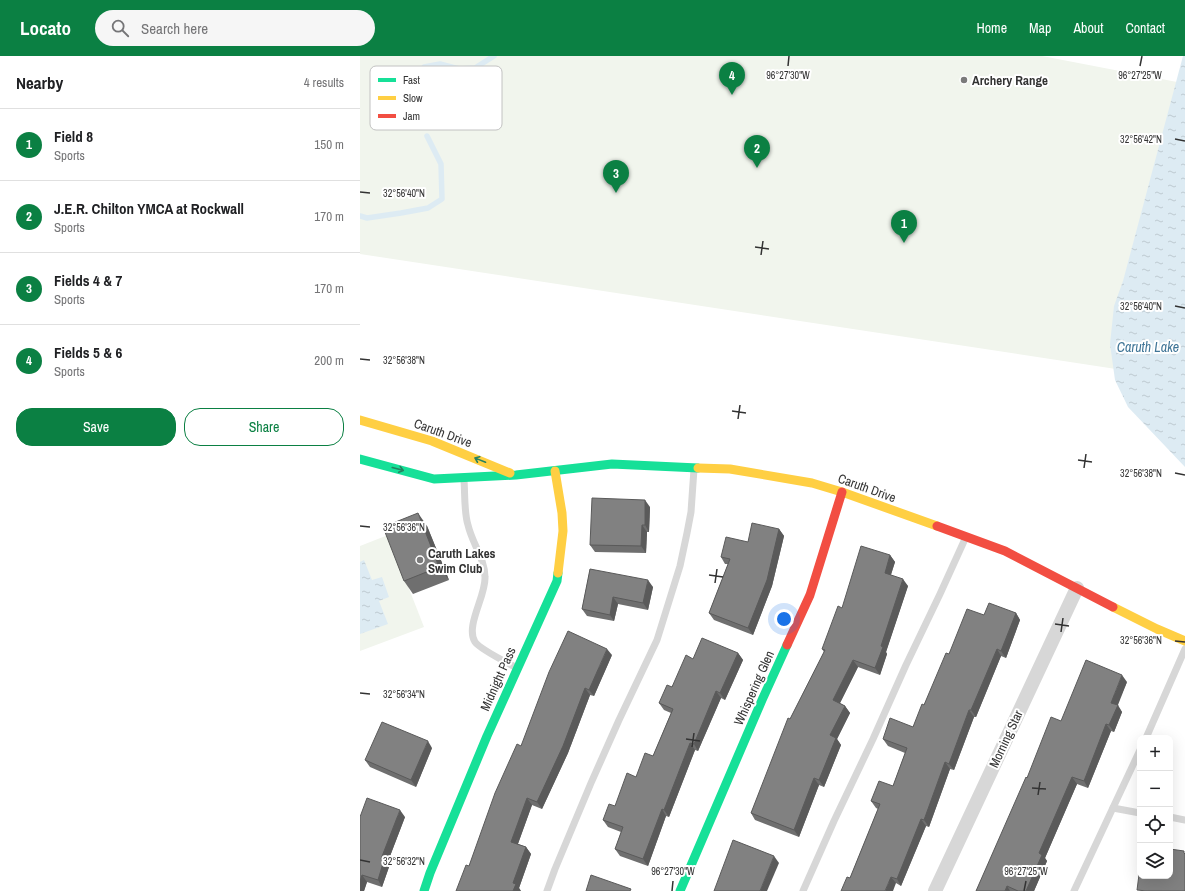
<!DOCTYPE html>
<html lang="en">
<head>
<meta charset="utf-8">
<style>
	:root { --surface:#fff; --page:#f6f6f6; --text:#202124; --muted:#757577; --line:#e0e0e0; --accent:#0b8043 }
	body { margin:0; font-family:"Archivo Narrow",sans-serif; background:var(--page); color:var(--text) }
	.controls { position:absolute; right:12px; bottom:12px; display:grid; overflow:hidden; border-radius:8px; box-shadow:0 4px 16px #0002 }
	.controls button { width:36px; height:36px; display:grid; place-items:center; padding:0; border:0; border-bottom:1px solid var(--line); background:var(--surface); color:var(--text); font:20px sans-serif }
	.you { position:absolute; left:424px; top:563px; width:14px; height:14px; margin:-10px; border:3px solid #fff; border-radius:50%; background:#1a73e8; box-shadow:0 0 0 6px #1a73e833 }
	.badge { display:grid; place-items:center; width:26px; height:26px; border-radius:50%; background:var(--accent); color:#fff; font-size:13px; font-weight:700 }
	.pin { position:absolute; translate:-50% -33px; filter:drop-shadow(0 1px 2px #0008) }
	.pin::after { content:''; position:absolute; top:21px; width:14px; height:12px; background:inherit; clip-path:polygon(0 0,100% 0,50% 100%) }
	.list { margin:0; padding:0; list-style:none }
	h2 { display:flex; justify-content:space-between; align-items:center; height:52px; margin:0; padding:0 16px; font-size:17px }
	h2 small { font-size:13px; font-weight:400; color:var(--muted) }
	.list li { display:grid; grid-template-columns:26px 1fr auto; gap:12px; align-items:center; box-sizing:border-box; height:72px; padding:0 16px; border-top:1px solid var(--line) }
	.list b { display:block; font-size:15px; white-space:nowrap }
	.list p { margin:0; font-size:13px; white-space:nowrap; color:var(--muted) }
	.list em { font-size:13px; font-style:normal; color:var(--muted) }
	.actions { display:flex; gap:8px; padding:12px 16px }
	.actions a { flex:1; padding:9px 0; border:1px solid var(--accent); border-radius:16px; text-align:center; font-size:14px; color:var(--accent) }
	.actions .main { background:var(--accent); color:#fff }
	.icon { flex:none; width:22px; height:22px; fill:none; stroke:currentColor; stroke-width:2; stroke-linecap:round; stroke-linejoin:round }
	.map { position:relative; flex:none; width:825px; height:835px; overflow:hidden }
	header { display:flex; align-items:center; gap:24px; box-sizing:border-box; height:56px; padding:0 20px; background:var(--accent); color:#fff }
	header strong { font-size:19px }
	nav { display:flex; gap:22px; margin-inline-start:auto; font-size:14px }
	.search { width:280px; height:36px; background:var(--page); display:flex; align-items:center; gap:10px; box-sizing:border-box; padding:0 14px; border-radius:22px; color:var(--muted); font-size:15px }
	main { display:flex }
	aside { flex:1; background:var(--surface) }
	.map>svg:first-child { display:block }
</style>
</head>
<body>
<header>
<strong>Locato</strong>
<div class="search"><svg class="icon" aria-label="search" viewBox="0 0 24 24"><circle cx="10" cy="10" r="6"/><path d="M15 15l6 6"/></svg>Search here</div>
<nav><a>Home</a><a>Map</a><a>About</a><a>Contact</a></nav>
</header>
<main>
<aside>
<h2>Nearby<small>4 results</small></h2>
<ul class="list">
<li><span class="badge">1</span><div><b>Field 8</b><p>Sports</p></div><em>150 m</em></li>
<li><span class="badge">2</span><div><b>J.E.R. Chilton YMCA at Rockwall</b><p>Sports</p></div><em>170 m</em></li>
<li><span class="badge">3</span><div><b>Fields 4 &amp; 7</b><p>Sports</p></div><em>170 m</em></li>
<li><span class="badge">4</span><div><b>Fields 5 &amp; 6</b><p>Sports</p></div><em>200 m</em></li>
</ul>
<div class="actions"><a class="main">Save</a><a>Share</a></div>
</aside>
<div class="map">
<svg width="825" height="835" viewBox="0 0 825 835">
	<defs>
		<pattern id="water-ripples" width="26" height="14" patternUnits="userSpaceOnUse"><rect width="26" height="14" fill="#ddebf3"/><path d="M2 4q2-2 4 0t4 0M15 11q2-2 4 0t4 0" fill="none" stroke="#becad1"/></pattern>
	</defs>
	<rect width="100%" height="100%" fill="#fff"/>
	<!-- pitch -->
	<g fill="#f1f5ed">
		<path d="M0,0H682L817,26L753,264L788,295L769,315L0,198Z"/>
		<path d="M28,479L64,571L0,595V490Z"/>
	</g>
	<!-- water -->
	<g fill="url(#water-ripples)">
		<path d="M823,0H825V411L768,351L755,324L750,288L754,250L763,225Z"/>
		<path d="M4,504L12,524L22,521L29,541L19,545L28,568L0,578V506Z"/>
	</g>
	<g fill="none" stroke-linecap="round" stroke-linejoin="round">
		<!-- stream -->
		<g stroke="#ddebf3" stroke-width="5.5">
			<path d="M59,65L54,47V29L64,11L80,8L99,13L115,12L134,0"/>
			<path d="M0,160L7,162L41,157L68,152L82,143L81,108L67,80"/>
		</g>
		<!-- lane -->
		<g stroke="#d7d7d7" stroke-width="7">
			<path d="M104,424C105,437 104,457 108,469C112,487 125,503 125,521C126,540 105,570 115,586C121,594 148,607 157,612"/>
			<path d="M786,682L825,593"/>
			<path d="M753,752L780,757"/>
			<path d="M810,761L825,764"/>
			<path d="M187,835L195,813L231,727L259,664L297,584L320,510L327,477L331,456L334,413"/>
			<path d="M443,835L474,765L513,683L546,609L580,538L605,483"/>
			<path d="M714,835L780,694"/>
		</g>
		<!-- street -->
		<path stroke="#d7d7d7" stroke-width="14" d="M575,835L717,532"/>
		<!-- fast -->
		<g stroke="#16e098" stroke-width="9">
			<path d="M0,403L74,423L156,419L252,408L338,412"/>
			<path d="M64,835L70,817L127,680L197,525L198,517"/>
			<path d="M320,835L402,644L427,589"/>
		</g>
		<!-- slow -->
		<g stroke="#ffcf43" stroke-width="9">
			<path d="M0,364L72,385L150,417"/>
			<path d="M338,412L370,413L452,427L482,436L577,470"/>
			<path d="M195,415L202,457L203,475L198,517"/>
			<path d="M753,551L797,573L825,585"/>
		</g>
		<!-- jam -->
		<g stroke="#f24e42" stroke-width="9">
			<path d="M577,470L645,495L753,551"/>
			<path d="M427,589L450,539L482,436"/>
		</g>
	</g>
	<!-- wall -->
	<g fill="#6f6f6f">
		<path d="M290,451L289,476H287L286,497L235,496L230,489Z"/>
		<path d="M67,470L89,524L53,538L44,525Z"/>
		<path d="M419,473L424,480L412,530L393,579L354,564L349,557L368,508H365L361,501L388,486Z"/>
		<path d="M530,499L535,506L531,519L548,530L526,596L527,598L520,619L498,611L480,647L485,650L490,657L477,683L481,689L464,731L459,729L439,781L395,764L391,757L430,663L464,596L462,593Z"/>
		<path d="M230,513L293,531L288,554L258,548L254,565L227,560L222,553Z"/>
		<path d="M656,557L660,564L646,602L641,600L616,661H614L594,714L590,713L569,771L566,770L541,830L536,827L490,822L518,753L516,752L511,745L533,730L545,697L528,690L523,683L553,671L589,598L624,559Z"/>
		<path d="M378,597L383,604L365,644L361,642L338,695L335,694L309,761L306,760L288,810L260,800L255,793L261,776L248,771L243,764L255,750L276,721L293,700L311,657L304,654L299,647L333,603Z"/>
		<path d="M252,599L234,640L230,639L208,697L182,753L172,749L158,788L166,791L171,798L159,832L161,835L109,810L161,690Z"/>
		<path d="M767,626L757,649L762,656L754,676L751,675L728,732L717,728L685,802L687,805L674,835H616L667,722Z"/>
		<path d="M72,692L56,731L10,711L5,704Z"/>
		<path d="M0,761H45L27,808L29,811L22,831L7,826L4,835H0Z"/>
	</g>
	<!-- shaded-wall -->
	<g fill="#5a5a5a">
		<path d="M285,444L290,451L289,476L285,469Z"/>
		<path d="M58,457L67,470L89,524L79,511Z"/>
		<path d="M282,469L287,476L286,497L281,490Z"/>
		<path d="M419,473L424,480L412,530L393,579L388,572Z"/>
		<path d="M530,499L535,506L529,524L525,517Z"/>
		<path d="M543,523L548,530L526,596L527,598L520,619L515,612L521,590Z"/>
		<path d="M288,524L293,531L288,554L283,547Z"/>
		<path d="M253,541L258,548L254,565L250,559Z"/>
		<path d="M656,557L660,564L646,602L641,595Z"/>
		<path d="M247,593L252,599L234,640L229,634Z"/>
		<path d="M637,593L641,600L616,661L611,654Z"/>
		<path d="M378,597L383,604L365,644L360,637Z"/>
		<path d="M493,604L498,611L478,651L473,644Z"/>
		<path d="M762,619L767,626L756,654L751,647Z"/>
		<path d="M225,632L230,639L208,697L182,753L177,746Z"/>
		<path d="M356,635L361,642L338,695L334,688Z"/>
		<path d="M758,649L762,656L754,676L749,669Z"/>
		<path d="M485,650L490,657L477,683L481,689L464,731L459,724L470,679Z"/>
		<path d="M609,654L614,661L594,714L589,708Z"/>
		<path d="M746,668L751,675L728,732L724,725Z"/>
		<path d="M68,685L72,692L56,731L51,724Z"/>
		<path d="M330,687L335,694L309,761L304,754Z"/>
		<path d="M585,706L590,713L569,771L564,764Z"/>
		<path d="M712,721L717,728L685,802L687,805L674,835H666L679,797Z"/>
		<path d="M454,722L459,729L439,781L434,774Z"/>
		<path d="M167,742L172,749L156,793L151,786Z"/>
		<path d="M302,753L306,760L288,810L283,803Z"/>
		<path d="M40,754L45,761L27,808L29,811L22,831L18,824L21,803Z"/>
		<path d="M561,763L566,770L541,830L537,823Z"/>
		<path d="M166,791L171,798L159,832L161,835H153V827Z"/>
		<path d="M414,800L419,807L407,835H400Z"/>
		<path d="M2,819L7,826L4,835H0V825Z"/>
		<path d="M531,821L536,827L533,835H525Z"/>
		<path d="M647,830L650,835H645Z"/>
	</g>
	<!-- building -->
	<g fill="#818181" stroke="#5a5a5a">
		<path d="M232,442L285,444V469H282L281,490L230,489Z"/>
		<path d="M58,457L79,511L44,525L23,471Z"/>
		<path d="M392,467L419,473L407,524L388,572L349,557L370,503L361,501L366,481L388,486Z"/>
		<path d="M501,490L530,499L525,517L543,523L521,590L523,591L515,612L493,604L473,644L485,650L470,679L476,682L459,724L454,722L434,774L391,757L428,662L430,663L465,594L462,593L478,550L482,552Z"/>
		<path d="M230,513L288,524L283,547L253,541L250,559L222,553Z"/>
		<path d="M629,547L656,557L641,595L637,593L611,654H609L589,708L585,706L564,764L561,763L537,823L531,821L525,835H481L487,821L490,822L520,748L511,745L519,725L533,730L547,692L523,683L530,662L553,671L562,648L564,649L586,597L589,598L607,553L624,559Z"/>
		<path d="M208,575L247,593L229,634L225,632L203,690L177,746L167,742L151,786L166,791L153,827L156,828L153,835H96L106,809L109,810L135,737L157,688L161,690L189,616Z"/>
		<path d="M342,582L378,597L360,637L356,635L334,688L330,687L304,754L302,753L283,803L255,793L263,771L243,764L249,748L255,750L267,717L276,721L285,697L293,700L313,653L299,647L307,629L312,631L326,599L333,603Z"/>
		<path d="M726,604L762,619L751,647L758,649L749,669L746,668L724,725L712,721L679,797L682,799L666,835H658L647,830L645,835H616L666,721L667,722L691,661L701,665Z"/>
		<path d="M22,666L68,685L51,724L5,704Z"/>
		<path d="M7,742L40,754L21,803L24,804L18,824L2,819L0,825V761Z"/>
		<path d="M373,784L414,800L400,835H354Z"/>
		<path d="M810,793L824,795V797L825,798V835H787L777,834L780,811V820H810Z"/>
		<path d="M231,819L271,833L270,835H226Z"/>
	</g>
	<!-- one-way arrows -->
	<defs><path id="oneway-shaft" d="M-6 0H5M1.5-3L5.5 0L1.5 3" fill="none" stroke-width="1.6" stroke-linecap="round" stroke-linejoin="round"/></defs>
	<g stroke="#268160">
		<use href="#oneway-shaft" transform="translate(120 404) rotate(-158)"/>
		<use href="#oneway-shaft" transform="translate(38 413) rotate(15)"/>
	</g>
	<!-- ticks -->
	<path fill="none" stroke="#333" stroke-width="1.5" d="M428,10L429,0M780,10L782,0M815,83L825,85M0,136L10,137M395,191L409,193M401,199L403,185M815,250L825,252M0,303L10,304M372,355L386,357M378,363L380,349M718,404L732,406M724,412L726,398M815,417L825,419M0,470L10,471M349,519L363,521M355,527L357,513M695,568L709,570M701,576L703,562M815,585L825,586M0,637L10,638M326,683L340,685M332,691L334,677M672,732L686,733M678,739L680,726M0,804L10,806M312,835L313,825M664,835L666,825"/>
	<!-- markers -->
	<g fill="#7a7a7a" stroke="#fff" stroke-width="1.5">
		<circle cx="604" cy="24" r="4"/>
		<circle cx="60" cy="504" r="4"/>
	</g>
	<g text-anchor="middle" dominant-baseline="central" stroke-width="4" stroke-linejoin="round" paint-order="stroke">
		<!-- poi labels -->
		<g font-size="13" font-weight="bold" fill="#333" stroke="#fff" text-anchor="start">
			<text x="612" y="24">Archery Range</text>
			<text x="68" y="497">Caruth Lakes<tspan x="68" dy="15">Swim Club</tspan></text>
		</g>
		<!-- street labels -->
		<g font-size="13" fill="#333" stroke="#fff">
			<text transform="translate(83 377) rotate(20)">Caruth Drive</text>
			<text transform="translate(507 432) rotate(20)">Caruth Drive</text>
			<text transform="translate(138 623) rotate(-66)">Midnight Pass</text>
			<text transform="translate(394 632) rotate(-66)">Whispering Glen</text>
			<text transform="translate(646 683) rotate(-65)">Morning Star</text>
		</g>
		<!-- water labels -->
		<g font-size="14" font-style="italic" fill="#3f7597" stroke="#fff">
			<text x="788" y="291">Caruth Lake</text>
		</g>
	</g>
	<!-- legend -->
	<rect x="10" y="10" width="132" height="64" rx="6" fill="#fff" stroke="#c2c2c2" stroke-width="1"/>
	<rect x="18" y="22" width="18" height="4" fill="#16e098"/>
	<rect x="18" y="40" width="18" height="4" fill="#ffcf43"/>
	<rect x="18" y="58" width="18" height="4" fill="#f24e42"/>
	<g font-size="11" fill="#333">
		<text x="43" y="28">Fast</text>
		<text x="43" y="46">Slow</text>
		<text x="43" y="64">Jam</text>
	</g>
	<g font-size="10" text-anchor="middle" fill="#333" stroke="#fff" stroke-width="4" stroke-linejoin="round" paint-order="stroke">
		<text x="428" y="23">96°27'30"W</text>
		<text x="780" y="23">96°27'25"W</text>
		<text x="781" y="87">32°56'42"N</text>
		<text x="44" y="141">32°56'40"N</text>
		<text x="781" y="254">32°56'40"N</text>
		<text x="44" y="308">32°56'38"N</text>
		<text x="781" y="421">32°56'38"N</text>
		<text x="44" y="475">32°56'36"N</text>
		<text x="781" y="588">32°56'36"N</text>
		<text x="44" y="642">32°56'34"N</text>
		<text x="44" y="809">32°56'32"N</text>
		<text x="313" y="819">96°27'30"W</text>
		<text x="666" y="819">96°27'25"W</text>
	</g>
</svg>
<div class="controls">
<button>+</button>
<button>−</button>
<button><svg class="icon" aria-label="locate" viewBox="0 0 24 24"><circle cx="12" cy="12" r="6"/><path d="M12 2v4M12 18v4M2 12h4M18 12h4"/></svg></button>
<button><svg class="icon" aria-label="layers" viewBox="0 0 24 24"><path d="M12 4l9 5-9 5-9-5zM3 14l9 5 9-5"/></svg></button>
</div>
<div class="you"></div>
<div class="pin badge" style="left:544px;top:187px">1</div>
<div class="pin badge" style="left:397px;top:112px">2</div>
<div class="pin badge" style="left:256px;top:137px">3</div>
<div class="pin badge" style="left:372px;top:39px">4</div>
</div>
</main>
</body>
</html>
